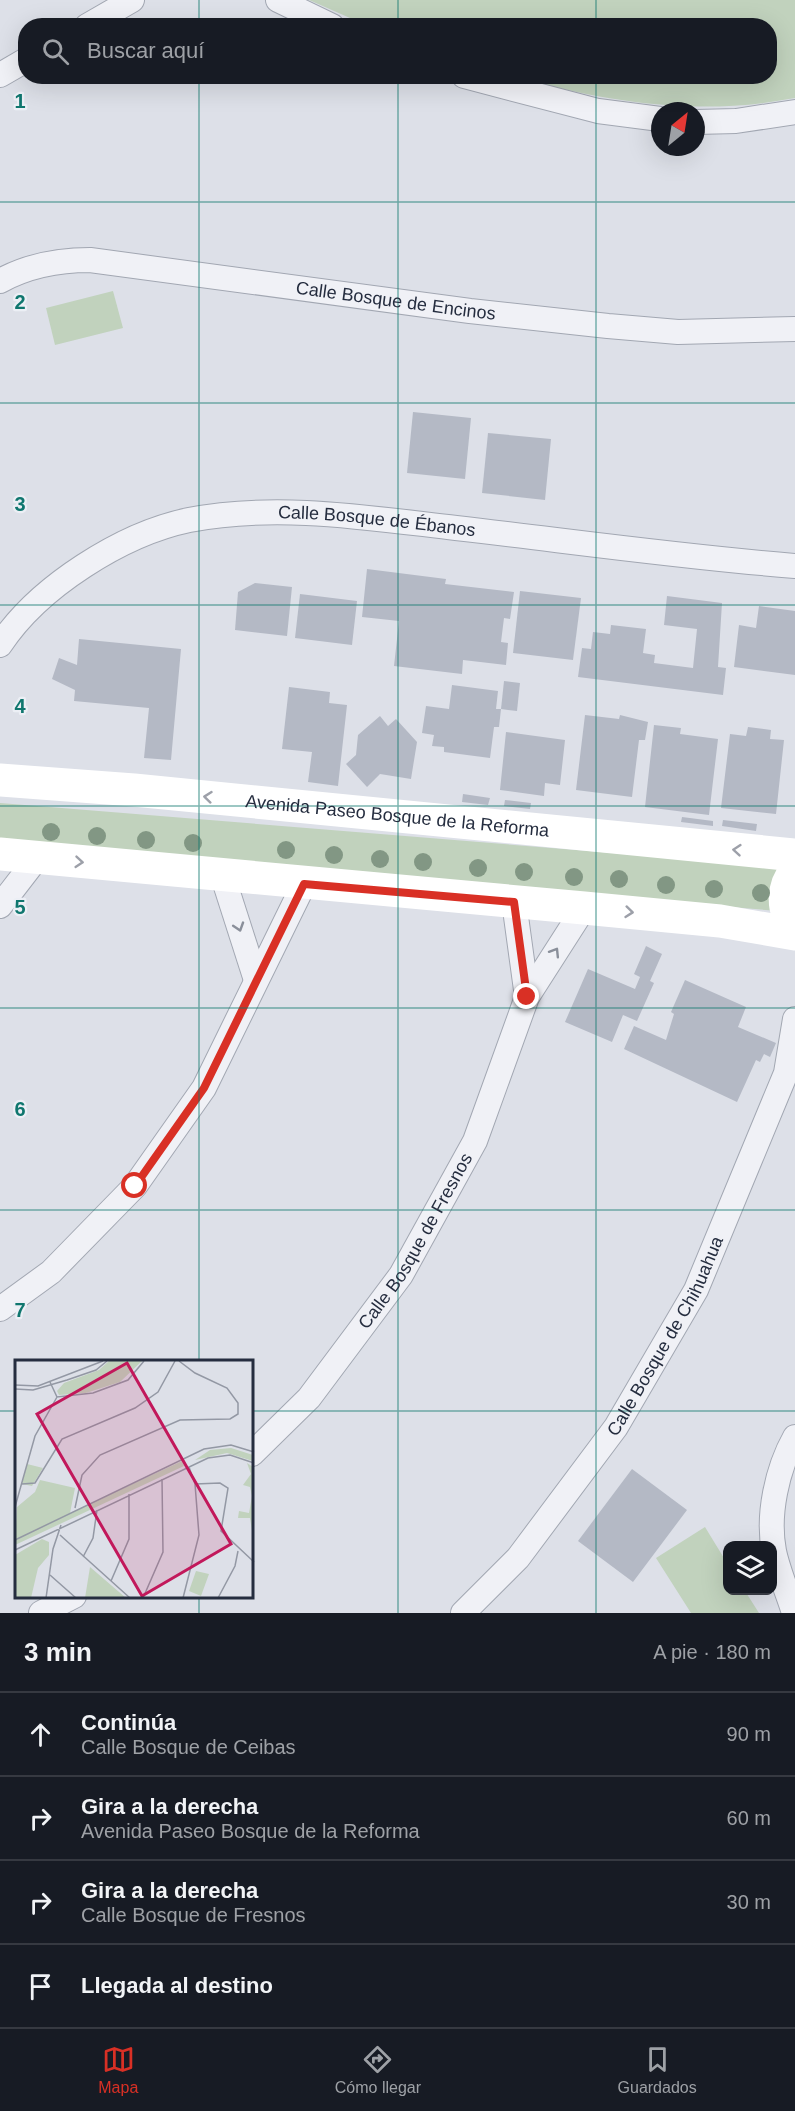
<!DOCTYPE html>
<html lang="es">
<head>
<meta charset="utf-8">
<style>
	:root { --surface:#171b24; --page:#242831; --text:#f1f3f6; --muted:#9ea1a6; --line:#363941; --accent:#d93025 }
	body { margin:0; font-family:Helvetica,sans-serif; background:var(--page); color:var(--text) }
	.controls { position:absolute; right:18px; bottom:18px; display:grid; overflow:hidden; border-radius:12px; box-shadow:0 6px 24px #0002 }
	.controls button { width:54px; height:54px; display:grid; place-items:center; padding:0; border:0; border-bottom:2px solid var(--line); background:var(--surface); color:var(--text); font:30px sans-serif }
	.compass { position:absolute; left:651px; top:102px; width:54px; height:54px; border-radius:50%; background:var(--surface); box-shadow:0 6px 24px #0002; rotate:30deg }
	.stop { position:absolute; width:18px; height:18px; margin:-14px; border:4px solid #d93025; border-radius:50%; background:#fff }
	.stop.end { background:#d93025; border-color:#fff; box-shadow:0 2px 6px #0008 }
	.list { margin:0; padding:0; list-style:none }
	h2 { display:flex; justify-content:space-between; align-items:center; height:78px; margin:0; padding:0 24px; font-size:26px }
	h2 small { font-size:20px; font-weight:400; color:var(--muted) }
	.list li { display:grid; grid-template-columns:39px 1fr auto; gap:18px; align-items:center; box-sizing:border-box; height:84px; padding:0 24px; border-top:2px solid var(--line) }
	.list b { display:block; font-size:22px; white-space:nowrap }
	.list p { margin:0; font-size:20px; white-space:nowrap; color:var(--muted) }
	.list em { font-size:20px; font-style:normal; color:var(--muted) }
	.icon { flex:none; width:33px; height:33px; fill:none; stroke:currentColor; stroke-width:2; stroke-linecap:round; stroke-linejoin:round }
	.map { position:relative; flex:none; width:795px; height:1613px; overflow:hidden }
	.search { position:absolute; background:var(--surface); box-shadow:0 6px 24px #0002; left:18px; right:18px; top:18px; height:66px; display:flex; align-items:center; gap:15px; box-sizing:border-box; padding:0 21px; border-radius:24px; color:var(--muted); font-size:22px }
	.sheet { height:414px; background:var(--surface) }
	nav { display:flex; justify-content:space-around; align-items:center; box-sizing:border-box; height:84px; border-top:2px solid var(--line); background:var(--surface); font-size:16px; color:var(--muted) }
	nav a { display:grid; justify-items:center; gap:3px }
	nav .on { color:var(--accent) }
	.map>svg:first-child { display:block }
</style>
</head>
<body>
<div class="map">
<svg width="795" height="1613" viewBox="0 0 795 1613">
	<rect width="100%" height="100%" fill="#dde0e8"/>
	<!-- green -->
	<g fill="#c1d2bd">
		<path d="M309,0H795V98C695,117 610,102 514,77L770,76V26L366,25Z"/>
		<path d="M113,291L123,328L55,345L46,308Z"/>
		<path d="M0,803L785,867L778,911L0,846Z"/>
		<path d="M705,1527L727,1563L728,1590L745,1591L759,1613H691L656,1558Z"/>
	</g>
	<!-- building -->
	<g fill="#b4b9c5">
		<path d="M413,412L471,418L465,479L407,473Z"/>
		<path d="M488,433L551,439L545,500L482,493Z"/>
		<path d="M367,569L446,579L445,584L514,592L510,619L504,618L501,642L508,643L506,665L463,660L462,674L394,666L399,621L362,617Z"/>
		<path d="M255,583L292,587L287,636L235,630L238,592Z"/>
		<path d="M520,591L581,598L573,660L513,653Z"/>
		<path d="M300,594L357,601L352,645L295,638Z"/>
		<path d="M667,596L722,603L718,667L726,668L723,695L578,677L582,648L591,649L593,632L610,634L611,625L646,629L643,653L655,655L654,663L693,668L697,629L664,625Z"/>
		<path d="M759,606L795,611V675L734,667L739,625L756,628Z"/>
		<path d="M79,639L181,649L171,760L144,758L149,708L74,701L75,690L52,679L59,658L77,665Z"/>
		<path d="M504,681L520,683L517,711L501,709Z"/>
		<path d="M452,685L498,691L496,709H501L499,727H494L490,758L444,752V747L432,746L434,735L422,733L426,706L449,709Z"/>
		<path d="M289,687L330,692L329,703L347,705L338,786L308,782L312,752L282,749Z"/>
		<path d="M585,715L619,719L620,715L648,722L645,740H639L632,797L576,790Z"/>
		<path d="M380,716L388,726L396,719L417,742L411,779L380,774L367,787L346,764L356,755L358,735Z"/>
		<path d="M654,725L681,728L680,734L718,739L709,815L645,807Z"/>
		<path d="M748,727L771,730L770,739L784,740L776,814L721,808L730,734L746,736Z"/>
		<path d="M506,732L565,740L560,785L545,783L544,796L500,790Z"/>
		<path d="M463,794L490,798L488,805L462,802Z"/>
		<path d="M505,800L531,803L530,809L504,806Z"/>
		<path d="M682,817L713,821V826L681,822Z"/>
		<path d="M723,820L757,824L756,831L722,826Z"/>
		<path d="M646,946L662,954L650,981L654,983L637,1021L623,1015L612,1042L565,1022L588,969L635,989L640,977L634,974Z"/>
		<path d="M685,980L746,1007L738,1027L776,1043L770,1057L764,1054L760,1062L756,1060L737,1102L624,1049L634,1026L666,1040L674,1014L671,1012Z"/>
		<path d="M632,1469L687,1510L633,1582L578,1541Z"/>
	</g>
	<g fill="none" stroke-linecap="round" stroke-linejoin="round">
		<defs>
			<g id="street">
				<path d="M278,0L332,26"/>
				<path d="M87,26L132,0"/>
				<path d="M0,75L26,60"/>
				<path d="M464,76L598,111L660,119"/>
				<path d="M696,122L736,121L795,112"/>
				<path id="s1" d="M0,281C29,265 58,260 90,260L470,311L608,326L678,332L795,329"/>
				<path id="s2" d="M0,645C38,587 122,534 189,520C277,503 369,518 456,528C569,541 682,557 795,566"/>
				<path d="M222,874L256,980"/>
				<path d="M514,902L527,997"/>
				<path d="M0,906L37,858"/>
				<path d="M0,1309L51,1272L135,1186L204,1088L304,884"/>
				<path id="s3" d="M252,1454L309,1398L401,1275L475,1141L527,997L584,908"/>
				<path d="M41,1613L74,1596"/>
				<path id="s4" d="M463,1613L518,1558L616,1427L696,1290L786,1073L795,1019"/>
				<path d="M794,1613C788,1593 778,1571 774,1551C767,1515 777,1469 795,1437"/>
			</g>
		</defs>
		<!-- street casing -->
		<use href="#street" stroke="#a2a7b2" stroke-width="26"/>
		<!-- street -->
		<use href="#street" stroke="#f0f1f6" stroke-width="24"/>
		<!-- secondary -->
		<g stroke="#fff" stroke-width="33">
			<path id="s5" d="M0,780L134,790L795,855"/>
			<path d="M0,854L584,908L720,921L795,934"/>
			<path d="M795,872C783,886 781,910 795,923"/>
		</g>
	</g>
	<!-- trees -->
	<g fill="#829784">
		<circle cx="51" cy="832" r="9"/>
		<circle cx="97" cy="836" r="9"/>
		<circle cx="146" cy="840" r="9"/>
		<circle cx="193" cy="843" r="9"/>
		<circle cx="286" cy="850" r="9"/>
		<circle cx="334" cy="855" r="9"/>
		<circle cx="380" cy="859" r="9"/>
		<circle cx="423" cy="862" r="9"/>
		<circle cx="478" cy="868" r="9"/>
		<circle cx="524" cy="872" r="9"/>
		<circle cx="574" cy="877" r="9"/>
		<circle cx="619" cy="879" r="9"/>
		<circle cx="666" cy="885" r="9"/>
		<circle cx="714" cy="889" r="9"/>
		<circle cx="761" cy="893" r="9"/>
	</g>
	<!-- one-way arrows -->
	<defs><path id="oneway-chevron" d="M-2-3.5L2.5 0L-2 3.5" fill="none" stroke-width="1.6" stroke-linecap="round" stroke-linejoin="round" transform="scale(1.5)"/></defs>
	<g stroke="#9da0a9">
		<use href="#oneway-chevron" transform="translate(208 797) rotate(-174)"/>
		<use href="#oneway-chevron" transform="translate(737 850) rotate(-175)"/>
		<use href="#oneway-chevron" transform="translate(79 862) rotate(5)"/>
		<use href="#oneway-chevron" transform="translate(629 912) rotate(6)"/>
	</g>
	<g stroke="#8a8f9a">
		<use href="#oneway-chevron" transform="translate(239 927) rotate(72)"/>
		<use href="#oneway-chevron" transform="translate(555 952) rotate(-58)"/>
	</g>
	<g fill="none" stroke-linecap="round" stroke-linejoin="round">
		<!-- route -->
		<path stroke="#d93025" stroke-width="8" d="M135,1186L204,1088L304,884L514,902L527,997"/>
	</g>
	<!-- grid -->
	<path fill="none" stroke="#0f766e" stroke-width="1.5" stroke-opacity="0.55" d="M199,0V26M398,0V26M596,0V26M199,76V1361M398,76V1613M596,76V1613M0,202H795M0,403H795M0,605H795M0,806H795M0,1008H795M0,1210H795M0,1411H16M252,1411H795M199,1596V1613"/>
	<g text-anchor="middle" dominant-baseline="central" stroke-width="4.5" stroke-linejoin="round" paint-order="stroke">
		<!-- street labels -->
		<g font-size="18" fill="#252d3f" stroke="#eceff5">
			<text stroke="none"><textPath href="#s1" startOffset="402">Calle Bosque de Encinos</textPath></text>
			<text stroke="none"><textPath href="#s2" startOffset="420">Calle Bosque de Ébanos</textPath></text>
			<text stroke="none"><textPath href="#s5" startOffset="399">Avenida Paseo Bosque de la Reforma</textPath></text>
			<text stroke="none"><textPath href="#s3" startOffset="270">Calle Bosque de Fresnos</textPath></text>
			<text stroke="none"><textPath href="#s4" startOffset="345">Calle Bosque de Chihuahua</textPath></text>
		</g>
	</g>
	<!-- overview -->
	<g transform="translate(15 1360)">
		<rect width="238" height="238" fill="#dde0e8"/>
		<path d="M94,1H127L105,22L71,33L44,35L42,31L49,23L84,10ZM216,88L238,95V101L212,93L180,100L195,90ZM167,101L169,106L0,185L2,147L20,132L25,120L60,128L55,153ZM232,103L238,107V177L235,158H223L224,151L234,153L237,136L235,127L228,125L236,114ZM12,104L28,108L17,126L7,124ZM27,179L34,182V195L23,208L16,238H0V195ZM75,207L111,238H70ZM181,211L194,214L186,236L174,231Z" fill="#c1d2bd"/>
		<path fill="none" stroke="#9398a4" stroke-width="1.5" d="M35,22L42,37L78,33L113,20L129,1M0,25L23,26L88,1M0,29L18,30L52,20L81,10L92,1M7,124L20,123L47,79L120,48L143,32L160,1M180,124L205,123L213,128L206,171L239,202M0,147L20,76L42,37M60,148L67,115L85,95L165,60L215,59L223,54V43L212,28L180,13L164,1M45,175L115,238M0,180L189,89L216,85L239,92M0,190L193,98L215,95L239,103M68,197L78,178L82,150M35,215L61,238M96,221L114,179V134M31,238L38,189L46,165M128,238L148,192L147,119M168,238L184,175L180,124L174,107M203,238L220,206L223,191"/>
		<path fill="#c2185b" fill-opacity="0.15" stroke="#c2185b" stroke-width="3" d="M112,3L216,184L127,236L22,54Z"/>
		<rect width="238" height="238" fill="none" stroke="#252d3f" stroke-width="3"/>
	</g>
	<g font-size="20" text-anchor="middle" font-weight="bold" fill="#0f766e" stroke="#eceff5" stroke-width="4.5" stroke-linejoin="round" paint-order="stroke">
		<text x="20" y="108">1</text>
		<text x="20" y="309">2</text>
		<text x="20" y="511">3</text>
		<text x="20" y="713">4</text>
		<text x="20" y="914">5</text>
		<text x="20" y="1116">6</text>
		<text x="20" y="1317">7</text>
	</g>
</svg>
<div class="controls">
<button><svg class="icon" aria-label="layers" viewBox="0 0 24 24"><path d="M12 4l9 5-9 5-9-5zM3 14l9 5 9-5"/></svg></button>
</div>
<svg class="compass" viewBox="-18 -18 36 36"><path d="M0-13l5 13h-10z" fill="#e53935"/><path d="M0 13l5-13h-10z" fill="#9ea1a6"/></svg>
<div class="stop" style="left:135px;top:1186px"></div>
<div class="stop end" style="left:527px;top:997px"></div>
<div class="search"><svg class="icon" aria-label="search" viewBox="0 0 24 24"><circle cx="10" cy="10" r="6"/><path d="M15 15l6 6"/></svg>Buscar aquí</div>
</div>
<section class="sheet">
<h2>3 min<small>A pie · 180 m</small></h2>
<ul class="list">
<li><svg class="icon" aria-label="ahead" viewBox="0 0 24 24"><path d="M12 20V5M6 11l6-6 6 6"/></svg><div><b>Continúa</b><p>Calle Bosque de Ceibas</p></div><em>90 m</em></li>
<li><svg class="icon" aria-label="right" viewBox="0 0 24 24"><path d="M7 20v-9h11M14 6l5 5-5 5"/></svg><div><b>Gira a la derecha</b><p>Avenida Paseo Bosque de la Reforma</p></div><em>60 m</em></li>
<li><svg class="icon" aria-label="right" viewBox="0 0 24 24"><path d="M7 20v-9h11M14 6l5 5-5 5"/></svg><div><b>Gira a la derecha</b><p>Calle Bosque de Fresnos</p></div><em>30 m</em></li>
<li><svg class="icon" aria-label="arrive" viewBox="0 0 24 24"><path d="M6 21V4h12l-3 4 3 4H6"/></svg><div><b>Llegada al destino</b></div></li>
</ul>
</section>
<nav>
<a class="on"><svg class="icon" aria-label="map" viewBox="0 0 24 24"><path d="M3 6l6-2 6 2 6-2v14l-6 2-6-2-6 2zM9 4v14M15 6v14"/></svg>Mapa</a>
<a><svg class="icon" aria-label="directions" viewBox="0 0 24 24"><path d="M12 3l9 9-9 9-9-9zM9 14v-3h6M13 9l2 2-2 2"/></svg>Cómo llegar</a>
<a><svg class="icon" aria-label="saved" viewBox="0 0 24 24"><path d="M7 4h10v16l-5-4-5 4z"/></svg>Guardados</a>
</nav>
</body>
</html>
